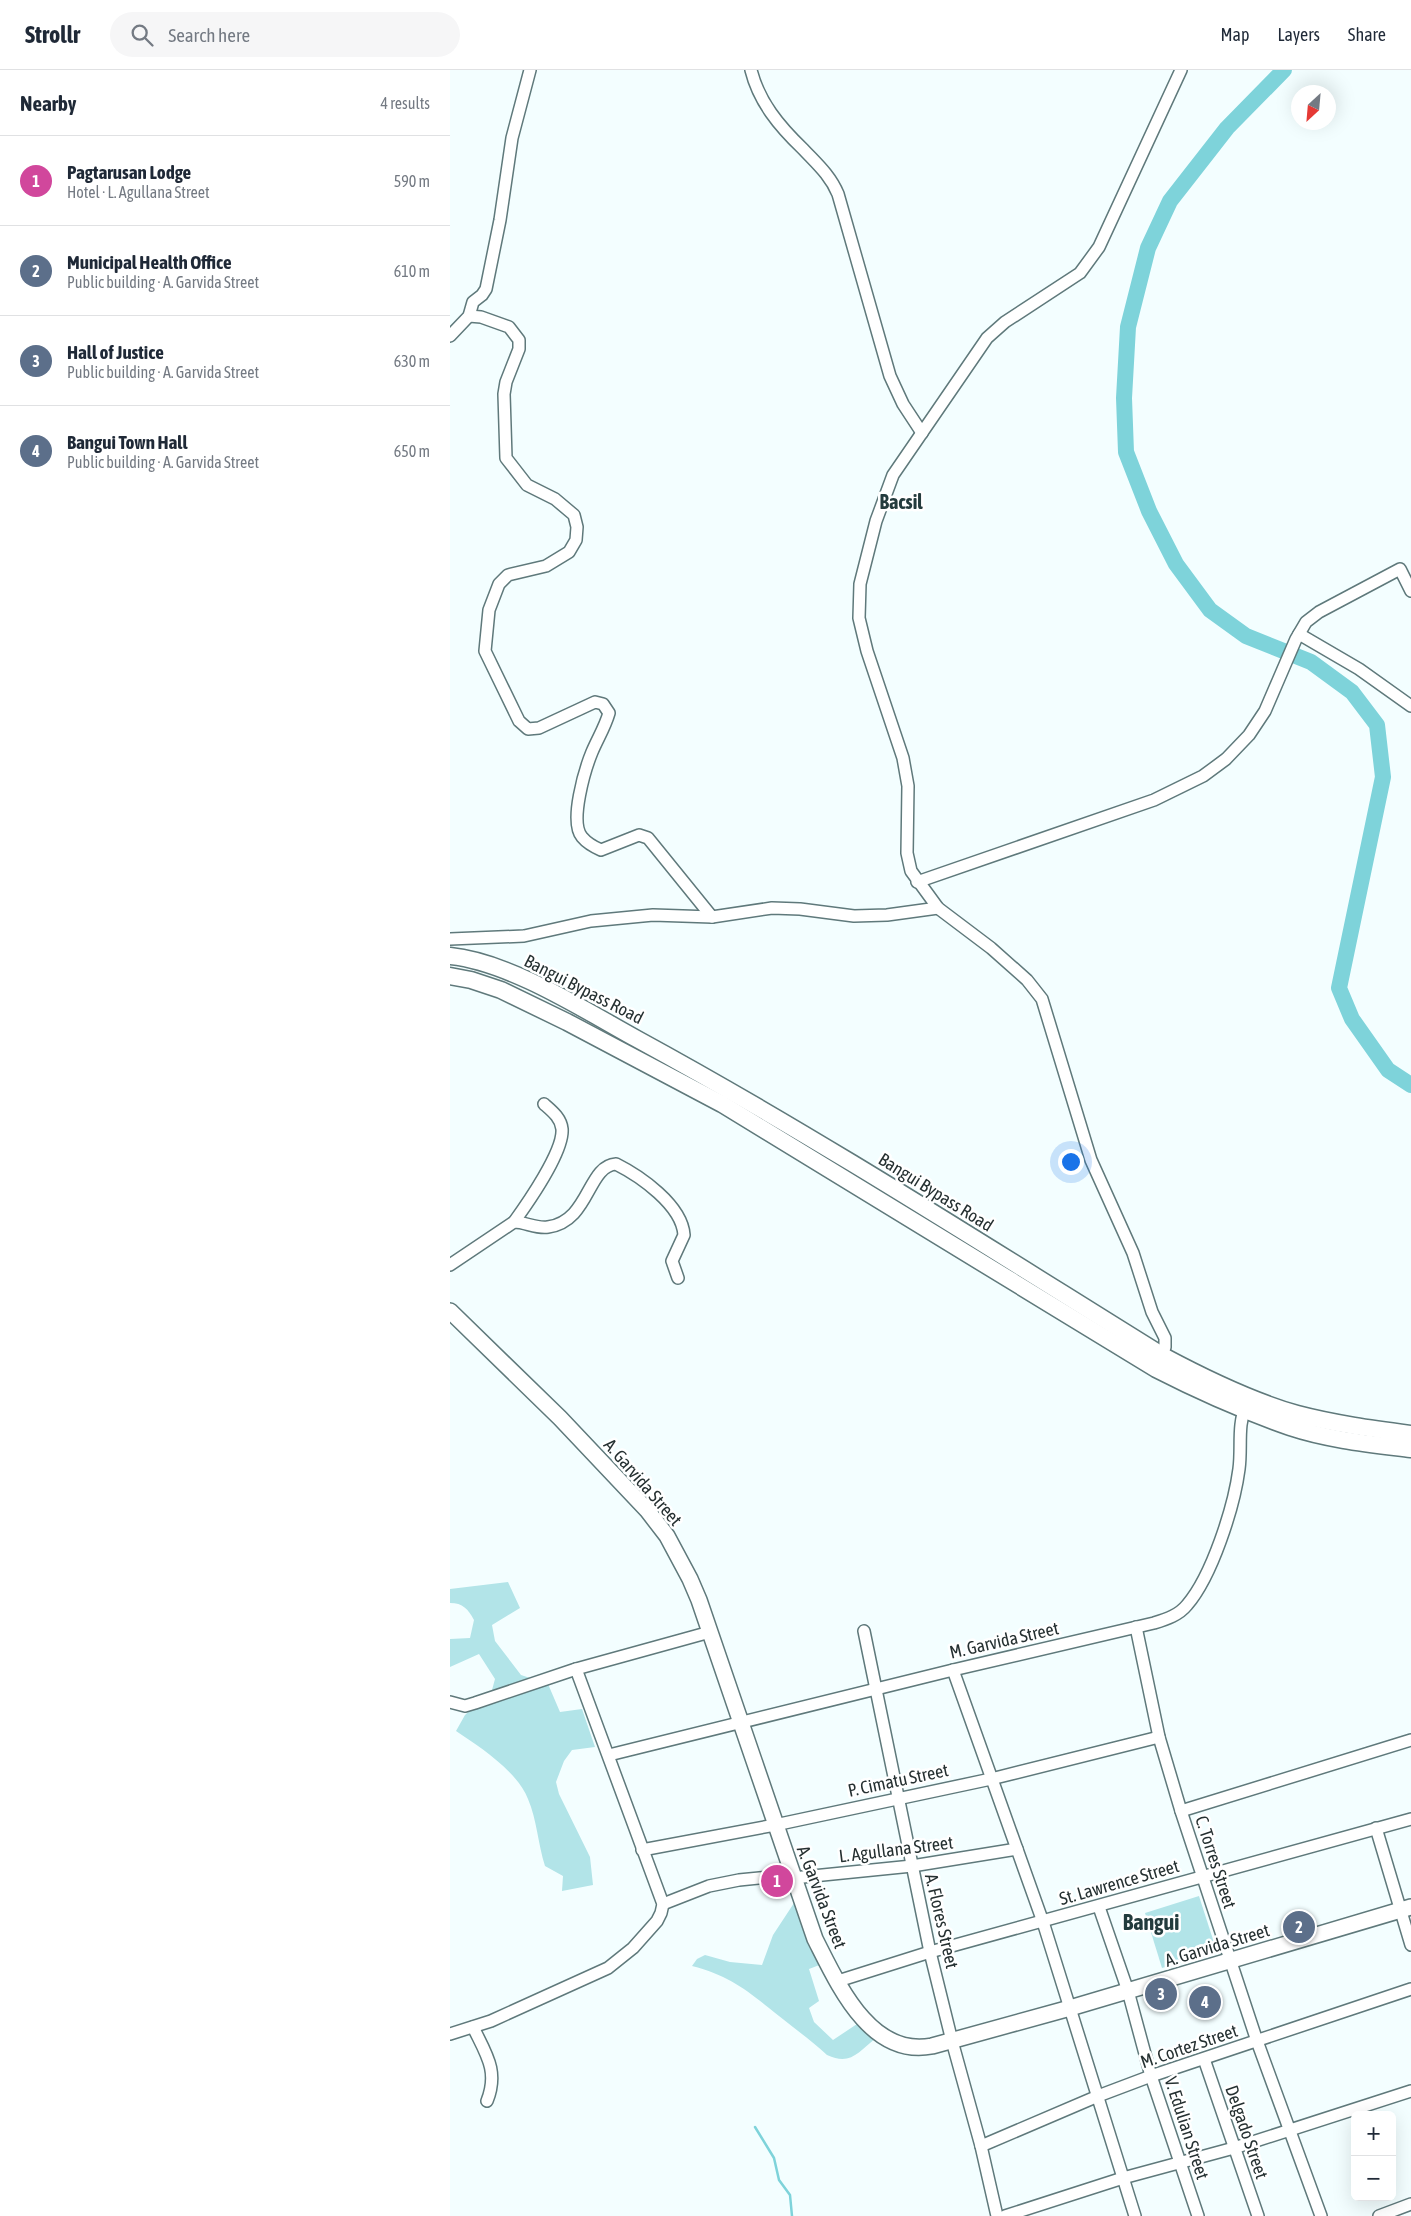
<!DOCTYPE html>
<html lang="en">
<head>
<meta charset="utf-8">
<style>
	:root { --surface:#fff; --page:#f6f6f7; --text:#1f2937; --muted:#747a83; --line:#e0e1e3; --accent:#111827 }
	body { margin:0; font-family:"Asap Condensed",sans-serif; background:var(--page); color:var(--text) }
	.controls { position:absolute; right:15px; bottom:15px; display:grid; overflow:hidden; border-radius:8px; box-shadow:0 5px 20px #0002 }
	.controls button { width:45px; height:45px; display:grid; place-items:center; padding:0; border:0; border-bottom:1px solid var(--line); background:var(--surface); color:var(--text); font:25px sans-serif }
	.compass { position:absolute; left:841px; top:15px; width:45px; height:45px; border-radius:50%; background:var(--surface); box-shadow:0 5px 20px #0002; rotate:206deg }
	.you { position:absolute; left:620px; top:1091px; width:18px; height:18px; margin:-12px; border:4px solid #fff; border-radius:50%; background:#1a73e8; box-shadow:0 0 0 8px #1a73e833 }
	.badge { display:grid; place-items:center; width:32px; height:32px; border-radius:50%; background:var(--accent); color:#fff; font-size:16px; font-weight:700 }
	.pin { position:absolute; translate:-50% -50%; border:2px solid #fff; box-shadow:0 1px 5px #0006 }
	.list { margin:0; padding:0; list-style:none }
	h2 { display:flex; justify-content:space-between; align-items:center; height:65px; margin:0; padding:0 20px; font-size:21px }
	h2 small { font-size:16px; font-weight:400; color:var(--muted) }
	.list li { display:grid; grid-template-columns:32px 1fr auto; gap:15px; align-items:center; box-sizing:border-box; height:90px; padding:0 20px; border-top:1px solid var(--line) }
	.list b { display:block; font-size:19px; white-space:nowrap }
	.list p { margin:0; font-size:16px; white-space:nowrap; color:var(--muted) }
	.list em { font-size:16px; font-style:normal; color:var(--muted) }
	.icon { flex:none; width:28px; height:28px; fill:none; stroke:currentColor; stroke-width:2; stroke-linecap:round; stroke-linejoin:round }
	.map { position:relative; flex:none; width:961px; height:2146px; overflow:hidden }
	header { display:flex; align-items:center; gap:30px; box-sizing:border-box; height:70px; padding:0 25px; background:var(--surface); border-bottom:1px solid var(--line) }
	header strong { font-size:24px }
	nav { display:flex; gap:28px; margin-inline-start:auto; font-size:18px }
	.search { width:350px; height:45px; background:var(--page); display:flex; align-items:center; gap:12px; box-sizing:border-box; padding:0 18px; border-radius:28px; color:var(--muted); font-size:19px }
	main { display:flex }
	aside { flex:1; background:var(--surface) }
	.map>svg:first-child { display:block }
</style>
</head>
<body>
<header>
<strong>Strollr</strong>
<div class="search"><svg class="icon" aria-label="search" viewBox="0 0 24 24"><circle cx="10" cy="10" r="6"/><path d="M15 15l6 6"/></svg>Search here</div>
<nav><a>Map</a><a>Layers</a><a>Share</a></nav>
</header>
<main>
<aside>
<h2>Nearby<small>4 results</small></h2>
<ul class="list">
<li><span class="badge" style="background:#d1479c">1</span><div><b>Pagtarusan Lodge</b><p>Hotel · L. Agullana Street</p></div><em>590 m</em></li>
<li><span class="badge" style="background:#5c6f8a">2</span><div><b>Municipal Health Office</b><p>Public building · A. Garvida Street</p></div><em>610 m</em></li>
<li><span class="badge" style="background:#5c6f8a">3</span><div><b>Hall of Justice</b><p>Public building · A. Garvida Street</p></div><em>630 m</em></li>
<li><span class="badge" style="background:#5c6f8a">4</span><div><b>Bangui Town Hall</b><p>Public building · A. Garvida Street</p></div><em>650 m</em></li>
</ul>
</aside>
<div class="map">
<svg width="961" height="2146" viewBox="0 0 961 2146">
	<rect width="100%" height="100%" fill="#f3feff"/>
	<!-- green -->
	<g fill="#b2e4e8">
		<path d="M58,1512L70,1538L42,1555L45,1571L71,1605L98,1614L110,1642L132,1639L145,1677L122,1680L114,1691L106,1712L109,1724L140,1787L143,1815L112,1821L113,1806L95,1796C88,1774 87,1750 78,1729C67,1701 30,1677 6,1661L15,1645L42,1620L45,1609L29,1584L0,1597V1569L20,1568L24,1550C18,1539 13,1533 0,1533V1519Z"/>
		<path d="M749,1826L767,1882L712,1898L695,1843Z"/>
		<path d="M346,1830L372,1894L359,1899L369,1931L359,1938L364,1952L383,1970L410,1952L426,1968C408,1982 401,1996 377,1985C362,1971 345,1959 329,1946C299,1922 281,1906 242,1896L247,1889L255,1885L280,1892L312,1895L323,1865Z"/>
	</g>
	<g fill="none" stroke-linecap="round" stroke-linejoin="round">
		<!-- stream -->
		<path stroke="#7ed3da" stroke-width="2.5" d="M305,2057L324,2088L329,2110L340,2125L342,2146"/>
		<!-- river -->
		<path stroke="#7ed3da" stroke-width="16" d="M834,0L777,58L720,131L698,178L678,257L674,328L676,382L699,441L726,494L760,540L796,566L861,592L902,622L927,655L933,707L889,918L902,949L938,1000L961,1015"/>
		<defs>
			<g id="minor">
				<path d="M301,0C309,32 329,56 353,79C367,94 380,105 388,124L440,306L453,334L472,363"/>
				<path d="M19,246L31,247L59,257L69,270V279L56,312L54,324L56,388L77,415L105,429L124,445L127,457L126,470L119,482L96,496L58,505L49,514L39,540L35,581L69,651L78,659L89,658L145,632L153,634L159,643C155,657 148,668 142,682C135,699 119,752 132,767C137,773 144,777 151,780L189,765L198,768L262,847"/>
				<path d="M0,266L19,246L23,232L32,225L36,219L50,150L62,68L80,0"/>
				<path d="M849,564L909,599L961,636"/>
				<path d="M467,812L704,730L753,706L776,689L799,665L815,641L846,569L856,552L869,542L950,499L961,521"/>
				<path d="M0,869L74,866L141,851L203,845L262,847L322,838L350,839L404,846L437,845L488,838"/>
				<path d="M64,1152C77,1134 114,1081 112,1059C111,1048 102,1041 94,1034"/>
				<path d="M0,1195L64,1152C75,1152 87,1159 98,1157C140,1151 137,1096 166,1094C190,1106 232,1135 234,1165L222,1191L228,1208"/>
				<path d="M710,1292L715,1277V1268L702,1242L683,1183L641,1090L592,929L577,910L541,878L488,838L461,801L457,783L458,716L453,688L417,581L409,548L410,514L426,451L443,405L537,268L555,252L630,203L649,177L731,0"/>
				<path d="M686,1557L709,1667L731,1741L807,1971L871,2146"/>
				<path d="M414,1561L480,1882L502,1971L531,2076L547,2146"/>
				<path d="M503,1600L593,1852L685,2146"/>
				<path d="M0,1632L15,1636L25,1633L126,1599L260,1562"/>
				<path d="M159,1685L503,1600L704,1553C717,1549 729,1545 737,1535C762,1506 784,1437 789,1399C792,1377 787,1356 796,1335"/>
				<path d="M731,1741L961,1670"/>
				<path d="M926,1758L961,1875"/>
				<path d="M192,1780L325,1755L541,1709L709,1667"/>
				<path d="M213,1834L259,1816L289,1810L318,1807L343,1808L462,1796L567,1779"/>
				<path d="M649,1837L678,1921L701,2006L748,2146"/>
				<path d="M388,1911L480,1882L961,1749"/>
				<path d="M23,1957C36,1984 49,2001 37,2031"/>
				<path d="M0,1964L41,1951L158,1898L183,1878L207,1851L211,1843L213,1834L126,1599"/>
				<path d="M754,1989L808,2146"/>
				<path d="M531,2076L648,2026L701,2006L961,1919"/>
				<path d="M555,2146L673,2108L784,2078L961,2021"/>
				<path d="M929,2146L961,2134"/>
			</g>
			<path id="major" d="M0,1241L110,1348L197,1440L217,1466L240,1509L249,1530L365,1869C388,1914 420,1988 482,1976L620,1938L961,1837"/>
			<g id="highway">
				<path d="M0,886C60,892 134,940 187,969C367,1067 539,1178 713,1286C756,1309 801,1331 847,1344C885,1354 923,1359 961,1364"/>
				<path d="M0,906L21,910L51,920L117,952L272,1034L706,1299C749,1321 794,1341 840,1357C879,1370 921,1374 961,1379"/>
			</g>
		</defs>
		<!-- minor casing -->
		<use href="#minor" stroke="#5f797b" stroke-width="14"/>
		<!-- major casing -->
		<use href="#major" stroke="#5f797b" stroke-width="18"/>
		<!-- highway casing -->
		<use href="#highway" stroke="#5f797b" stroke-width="19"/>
		<!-- minor -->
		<use href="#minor" stroke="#fff" stroke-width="11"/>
		<!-- major -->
		<use href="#major" stroke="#fff" stroke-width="15"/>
		<!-- highway -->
		<use href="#highway" stroke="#fff" stroke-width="16"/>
	</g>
	<g text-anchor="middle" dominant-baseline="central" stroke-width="5" stroke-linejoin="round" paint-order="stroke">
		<!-- street labels -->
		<g font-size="18" fill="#253031" stroke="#fff">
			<text transform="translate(134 919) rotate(27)">Bangui Bypass Road</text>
			<text transform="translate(486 1122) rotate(32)">Bangui Bypass Road</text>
			<text transform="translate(193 1412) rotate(49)">A. Garvida Street</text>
			<text transform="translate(554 1570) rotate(-13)">M. Garvida Street</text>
			<text transform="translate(448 1710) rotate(-12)">P. Cimatu Street</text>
			<text transform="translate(446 1779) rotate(-7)">L. Agullana Street</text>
			<text transform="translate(766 1792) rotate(72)">C. Torres Street</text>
			<text transform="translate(669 1812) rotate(-16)">St. Lawrence Street</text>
			<text transform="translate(372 1827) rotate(69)">A. Garvida Street</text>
			<text transform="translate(492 1851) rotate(77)">A. Flores Street</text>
			<text transform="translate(767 1875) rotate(-17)">A. Garvida Street</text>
			<text transform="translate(739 1976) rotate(-19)">M. Cortez Street</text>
			<text transform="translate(737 2058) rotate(72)">V. Edulian Street</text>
			<text transform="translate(797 2062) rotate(71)">Delgado Street</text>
		</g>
		<!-- quarter labels -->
		<g font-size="20" font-weight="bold" fill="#233b3d" stroke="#fff">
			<text x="451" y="431">Bacsil</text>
		</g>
		<!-- district labels -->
		<g font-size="22" font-weight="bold" fill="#233b3d" stroke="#fff">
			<text x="701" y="1852">Bangui</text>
		</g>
	</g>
</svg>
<div class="controls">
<button>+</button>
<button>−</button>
</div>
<svg class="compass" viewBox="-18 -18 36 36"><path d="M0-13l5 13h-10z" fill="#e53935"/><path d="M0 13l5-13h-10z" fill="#747a83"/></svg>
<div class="you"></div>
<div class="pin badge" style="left:327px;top:1811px;background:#d1479c">1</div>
<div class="pin badge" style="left:849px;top:1857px;background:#5c6f8a">2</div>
<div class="pin badge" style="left:711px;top:1924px;background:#5c6f8a">3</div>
<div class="pin badge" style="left:755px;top:1932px;background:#5c6f8a">4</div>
</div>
</main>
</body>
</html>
